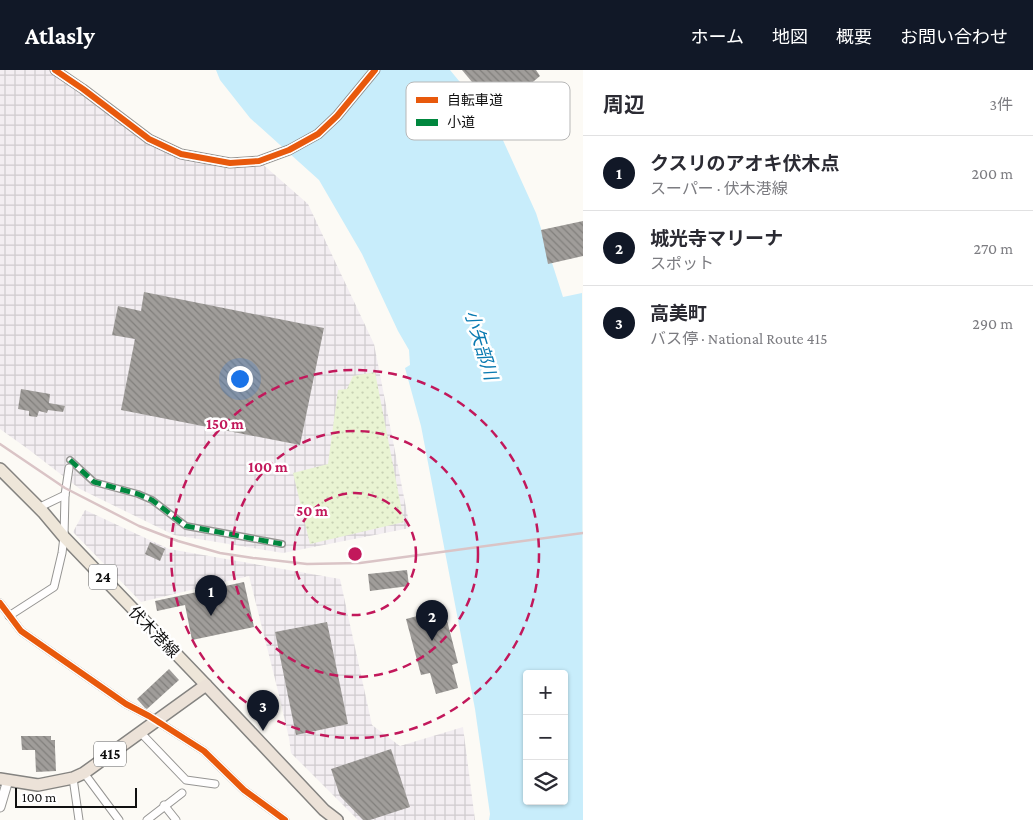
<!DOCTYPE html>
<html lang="ja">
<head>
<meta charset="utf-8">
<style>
	:root { --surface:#fff; --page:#f2f2f3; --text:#2b2b33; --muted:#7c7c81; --line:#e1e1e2; --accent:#111827 }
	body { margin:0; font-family:"Crimson Pro","Noto Sans JP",serif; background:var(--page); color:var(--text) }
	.controls { position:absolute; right:15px; bottom:15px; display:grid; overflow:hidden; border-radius:5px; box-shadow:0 1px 4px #0004 }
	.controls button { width:45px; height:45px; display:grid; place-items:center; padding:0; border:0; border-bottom:1px solid var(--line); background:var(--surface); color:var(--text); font:25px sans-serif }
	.scale { position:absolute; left:15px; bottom:12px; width:122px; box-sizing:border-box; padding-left:5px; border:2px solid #101010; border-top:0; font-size:14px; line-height:18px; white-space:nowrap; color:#101010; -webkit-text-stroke:4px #fff; paint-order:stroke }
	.you { position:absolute; left:239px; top:308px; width:18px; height:18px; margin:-12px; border:4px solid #fff; border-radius:50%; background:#1a73e8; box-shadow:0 0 0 8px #1a73e833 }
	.badge { display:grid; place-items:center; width:32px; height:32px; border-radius:50%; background:var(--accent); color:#fff; font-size:16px; font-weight:700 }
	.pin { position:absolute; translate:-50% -41px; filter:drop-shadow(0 1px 2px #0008) }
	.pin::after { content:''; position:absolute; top:26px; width:18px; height:15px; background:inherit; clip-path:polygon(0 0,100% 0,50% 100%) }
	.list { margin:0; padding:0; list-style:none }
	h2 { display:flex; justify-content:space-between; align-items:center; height:65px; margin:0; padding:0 20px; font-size:21px }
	h2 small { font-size:16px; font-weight:400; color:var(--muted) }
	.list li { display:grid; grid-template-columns:32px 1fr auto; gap:15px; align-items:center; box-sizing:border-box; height:75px; padding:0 20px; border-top:1px solid var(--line) }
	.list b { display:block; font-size:19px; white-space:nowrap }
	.list p { margin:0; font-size:16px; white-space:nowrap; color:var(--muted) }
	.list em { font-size:16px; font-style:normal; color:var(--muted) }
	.icon { flex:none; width:28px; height:28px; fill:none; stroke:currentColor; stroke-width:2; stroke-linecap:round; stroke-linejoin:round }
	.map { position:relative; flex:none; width:583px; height:750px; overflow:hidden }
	header { display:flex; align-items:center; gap:30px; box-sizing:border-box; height:70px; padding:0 25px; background:var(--accent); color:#fff }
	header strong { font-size:24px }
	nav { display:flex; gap:28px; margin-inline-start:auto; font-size:18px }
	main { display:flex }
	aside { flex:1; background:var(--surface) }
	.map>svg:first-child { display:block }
</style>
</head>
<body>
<header>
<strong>Atlasly</strong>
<nav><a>ホーム</a><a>地図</a><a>概要</a><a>お問い合わせ</a></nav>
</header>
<main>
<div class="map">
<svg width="583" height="750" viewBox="0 0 583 750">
	<defs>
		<pattern id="industrial-grid" width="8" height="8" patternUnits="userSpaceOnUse" patternTransform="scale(1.25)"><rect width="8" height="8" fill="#f3eef2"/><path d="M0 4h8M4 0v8" fill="none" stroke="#cfcbce"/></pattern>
		<pattern id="grass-dots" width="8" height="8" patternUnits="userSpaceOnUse" patternTransform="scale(1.25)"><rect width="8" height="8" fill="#e9f4d3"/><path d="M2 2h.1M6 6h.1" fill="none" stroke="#c7d0b4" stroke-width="1.8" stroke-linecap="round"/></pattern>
		<pattern id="building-back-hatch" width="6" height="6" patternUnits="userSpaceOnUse" patternTransform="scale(1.25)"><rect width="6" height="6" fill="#a09d9a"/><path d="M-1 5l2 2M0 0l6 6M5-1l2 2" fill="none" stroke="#817f7c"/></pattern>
	</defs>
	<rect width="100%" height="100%" fill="#fcfaf5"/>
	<!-- industrial -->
	<g fill="url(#industrial-grid)">
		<path d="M0,0H55L149,69L181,84L230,93L259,91L308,134L374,274L410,458L283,483L174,465L80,419L28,379L0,359Z"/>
		<path d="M85,440L169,479L340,509L372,655L400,676L463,657L475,750H358L291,683L289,668L277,617L249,506L141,532L73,462Z"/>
	</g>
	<!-- grass -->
	<path fill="url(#grass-dots)" d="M375,302L404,452L310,474L293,403L328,394L338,320L347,319L353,306Z"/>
	<!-- water -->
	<path fill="#c8edfb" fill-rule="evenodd" d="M216,0H450L497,57L536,143L563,227L582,223L583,750H489L490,744L475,639L421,356L405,298L410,295L409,280L398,261L362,184L319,110L250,48L220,10ZM527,604H564V731H527Z"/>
	<!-- building -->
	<g fill="url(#building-back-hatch)">
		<path d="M462,0H536L540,6L497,42Z"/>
		<path d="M583,151V186L548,194L541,160Z"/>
		<path d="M144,222L324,258L300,375L121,340L135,269L112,265L118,236L141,241Z"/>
		<path d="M21,319L50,324L49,333L65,336L63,342L48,340L47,343L39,341L37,347L29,346V341L18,339Z"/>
		<path d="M150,472L165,479L160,491L145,484Z"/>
		<path d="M407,500L409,516L370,521L368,504Z"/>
		<path d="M244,512L254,557L192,570L185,535L157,541L155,531Z"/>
		<path d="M444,539L458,593L452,595L458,618L436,624L430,603L421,605L406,549Z"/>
		<path d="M327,552L348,654L296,665L275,562Z"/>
		<path d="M169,599L179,610L147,639L145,638L137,629Z"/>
		<path d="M21,666H51V670H55V678L56,701L36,702L35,680H22Z"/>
		<path d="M391,679L410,737L370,750H363L340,726L331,699Z"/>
	</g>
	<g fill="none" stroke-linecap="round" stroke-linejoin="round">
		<defs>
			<path id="pedestrian" d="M70,390L94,412L138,424L152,430L186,456L282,474"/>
			<g id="minor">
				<path d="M38,438L65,425"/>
				<path d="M0,533L21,561L126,634L149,646L204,681L244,720L285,750"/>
				<path d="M9,546L54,517L62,483L64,467L65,425L69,398"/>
				<path d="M140,662L186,710L215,714"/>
				<path d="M84,703L119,750"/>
				<path d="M73,708L79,750"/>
				<path d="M164,735L176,750"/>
				<path d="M147,750L182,723"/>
			</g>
			<g id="tertiary">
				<path d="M55,0L83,19L149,69L181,84L230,93L259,91L289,80L318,64L337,46L375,0"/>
				<path d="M0,737L8,710"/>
			</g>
			<path id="primary" d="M0,399L43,442L64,467L206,615"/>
			<path id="trunk" d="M0,709L38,715L73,708L84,703L206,615L324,740L337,750"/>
		</defs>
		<!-- pedestrian casing -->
		<use href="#pedestrian" stroke="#969593" stroke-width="8"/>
		<!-- minor casing -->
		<use href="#minor" stroke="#969593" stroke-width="9"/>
		<!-- tertiary casing -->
		<use href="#tertiary" stroke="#969593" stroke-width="11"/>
		<!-- primary casing -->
		<use href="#primary" stroke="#848380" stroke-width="14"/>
		<!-- trunk casing -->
		<use href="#trunk" stroke="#848380" stroke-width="14"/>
		<!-- pedestrian -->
		<use href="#pedestrian" stroke="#fffefe" stroke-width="5"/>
		<!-- minor -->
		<use href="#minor" stroke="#fffefe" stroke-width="7"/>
		<!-- tertiary -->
		<use href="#tertiary" stroke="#fffefe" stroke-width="9"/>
		<!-- primary -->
		<use href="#primary" stroke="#eee6d9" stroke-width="11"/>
		<!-- trunk -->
		<use href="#trunk" stroke="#ece2d8" stroke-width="11"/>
		<!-- rail -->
		<path stroke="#dac4c6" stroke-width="2.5" d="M0,374L65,418L139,456L178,471L220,483L253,488L307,494L360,493L583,463"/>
		<!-- quiet -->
		<path stroke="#00873e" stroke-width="5" stroke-dasharray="10 5" stroke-linecap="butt" d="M70,390L94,412L138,424L152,430L186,456L282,474"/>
		<defs>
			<g id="cycleway">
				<path d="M55,0L83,19L149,69L181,84L230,93L259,91L289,80L318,64L337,46L375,0"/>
				<path d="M0,533L21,561L126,634L149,646L204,681L244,720L285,750"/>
			</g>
		</defs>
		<!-- cycleway casing -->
		<use href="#cycleway" stroke="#fff" stroke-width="9"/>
		<!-- cycleway -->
		<use href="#cycleway" stroke="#e8590c" stroke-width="6"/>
	</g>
	<!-- distance rings -->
	<g fill="none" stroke="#c2185b" stroke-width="2.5" stroke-dasharray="9 6">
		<circle cx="355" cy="484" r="61"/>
		<circle cx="355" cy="484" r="123"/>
		<circle cx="355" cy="484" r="184"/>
	</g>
	<g text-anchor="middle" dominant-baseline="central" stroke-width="5" stroke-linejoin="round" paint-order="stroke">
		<!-- shield labels -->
		<g fill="#fff" stroke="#585858" stroke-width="1">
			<rect x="89" y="494.5" width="28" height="25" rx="4"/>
			<rect x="94" y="671.5" width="32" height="25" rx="4"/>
		</g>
		<g font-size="15" font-weight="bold" fill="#101010">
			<text x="103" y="507">24</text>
			<text x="110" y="684">415</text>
		</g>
		<!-- street labels -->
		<g font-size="16" fill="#101010" stroke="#fff">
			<text transform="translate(154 562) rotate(46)">伏木港線</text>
		</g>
		<!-- water labels -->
		<g font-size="18" font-style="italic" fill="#0a7ab1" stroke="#fff">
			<text transform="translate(481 275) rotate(73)">小矢部川</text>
		</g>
	</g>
	<!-- legend -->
	<rect x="406" y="12" width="164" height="58" rx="8" fill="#fff" stroke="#b7b7b7" stroke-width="1"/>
	<rect x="416" y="27" width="22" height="6" fill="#e8590c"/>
	<rect x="416" y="49" width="22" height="7" fill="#00873e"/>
	<g font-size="14" fill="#101010">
		<text x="447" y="35">自転車道</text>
		<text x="447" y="57">小道</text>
	</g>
	<circle cx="355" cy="484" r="8" fill="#c2185b" stroke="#fff" stroke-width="2.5"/>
	<g font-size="15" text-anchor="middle" font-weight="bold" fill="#c2185b" stroke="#fff" stroke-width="5" stroke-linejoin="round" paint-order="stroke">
		<text x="225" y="359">150 m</text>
		<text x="268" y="402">100 m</text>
		<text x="312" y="446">50 m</text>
	</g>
</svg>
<div class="controls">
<button>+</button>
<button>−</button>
<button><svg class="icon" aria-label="layers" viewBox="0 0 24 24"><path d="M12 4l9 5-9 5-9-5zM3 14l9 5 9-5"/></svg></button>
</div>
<div class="scale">100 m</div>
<div class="you"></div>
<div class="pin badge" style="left:211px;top:546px">1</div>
<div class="pin badge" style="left:432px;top:571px">2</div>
<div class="pin badge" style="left:263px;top:661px">3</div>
</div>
<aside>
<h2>周辺<small>3件</small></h2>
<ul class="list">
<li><span class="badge">1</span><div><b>クスリのアオキ伏木点</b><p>スーパー · 伏木港線</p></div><em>200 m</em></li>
<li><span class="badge">2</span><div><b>城光寺マリーナ</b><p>スポット</p></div><em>270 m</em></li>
<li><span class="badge">3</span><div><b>高美町</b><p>バス停 · National Route 415</p></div><em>290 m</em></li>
</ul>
</aside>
</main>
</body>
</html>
